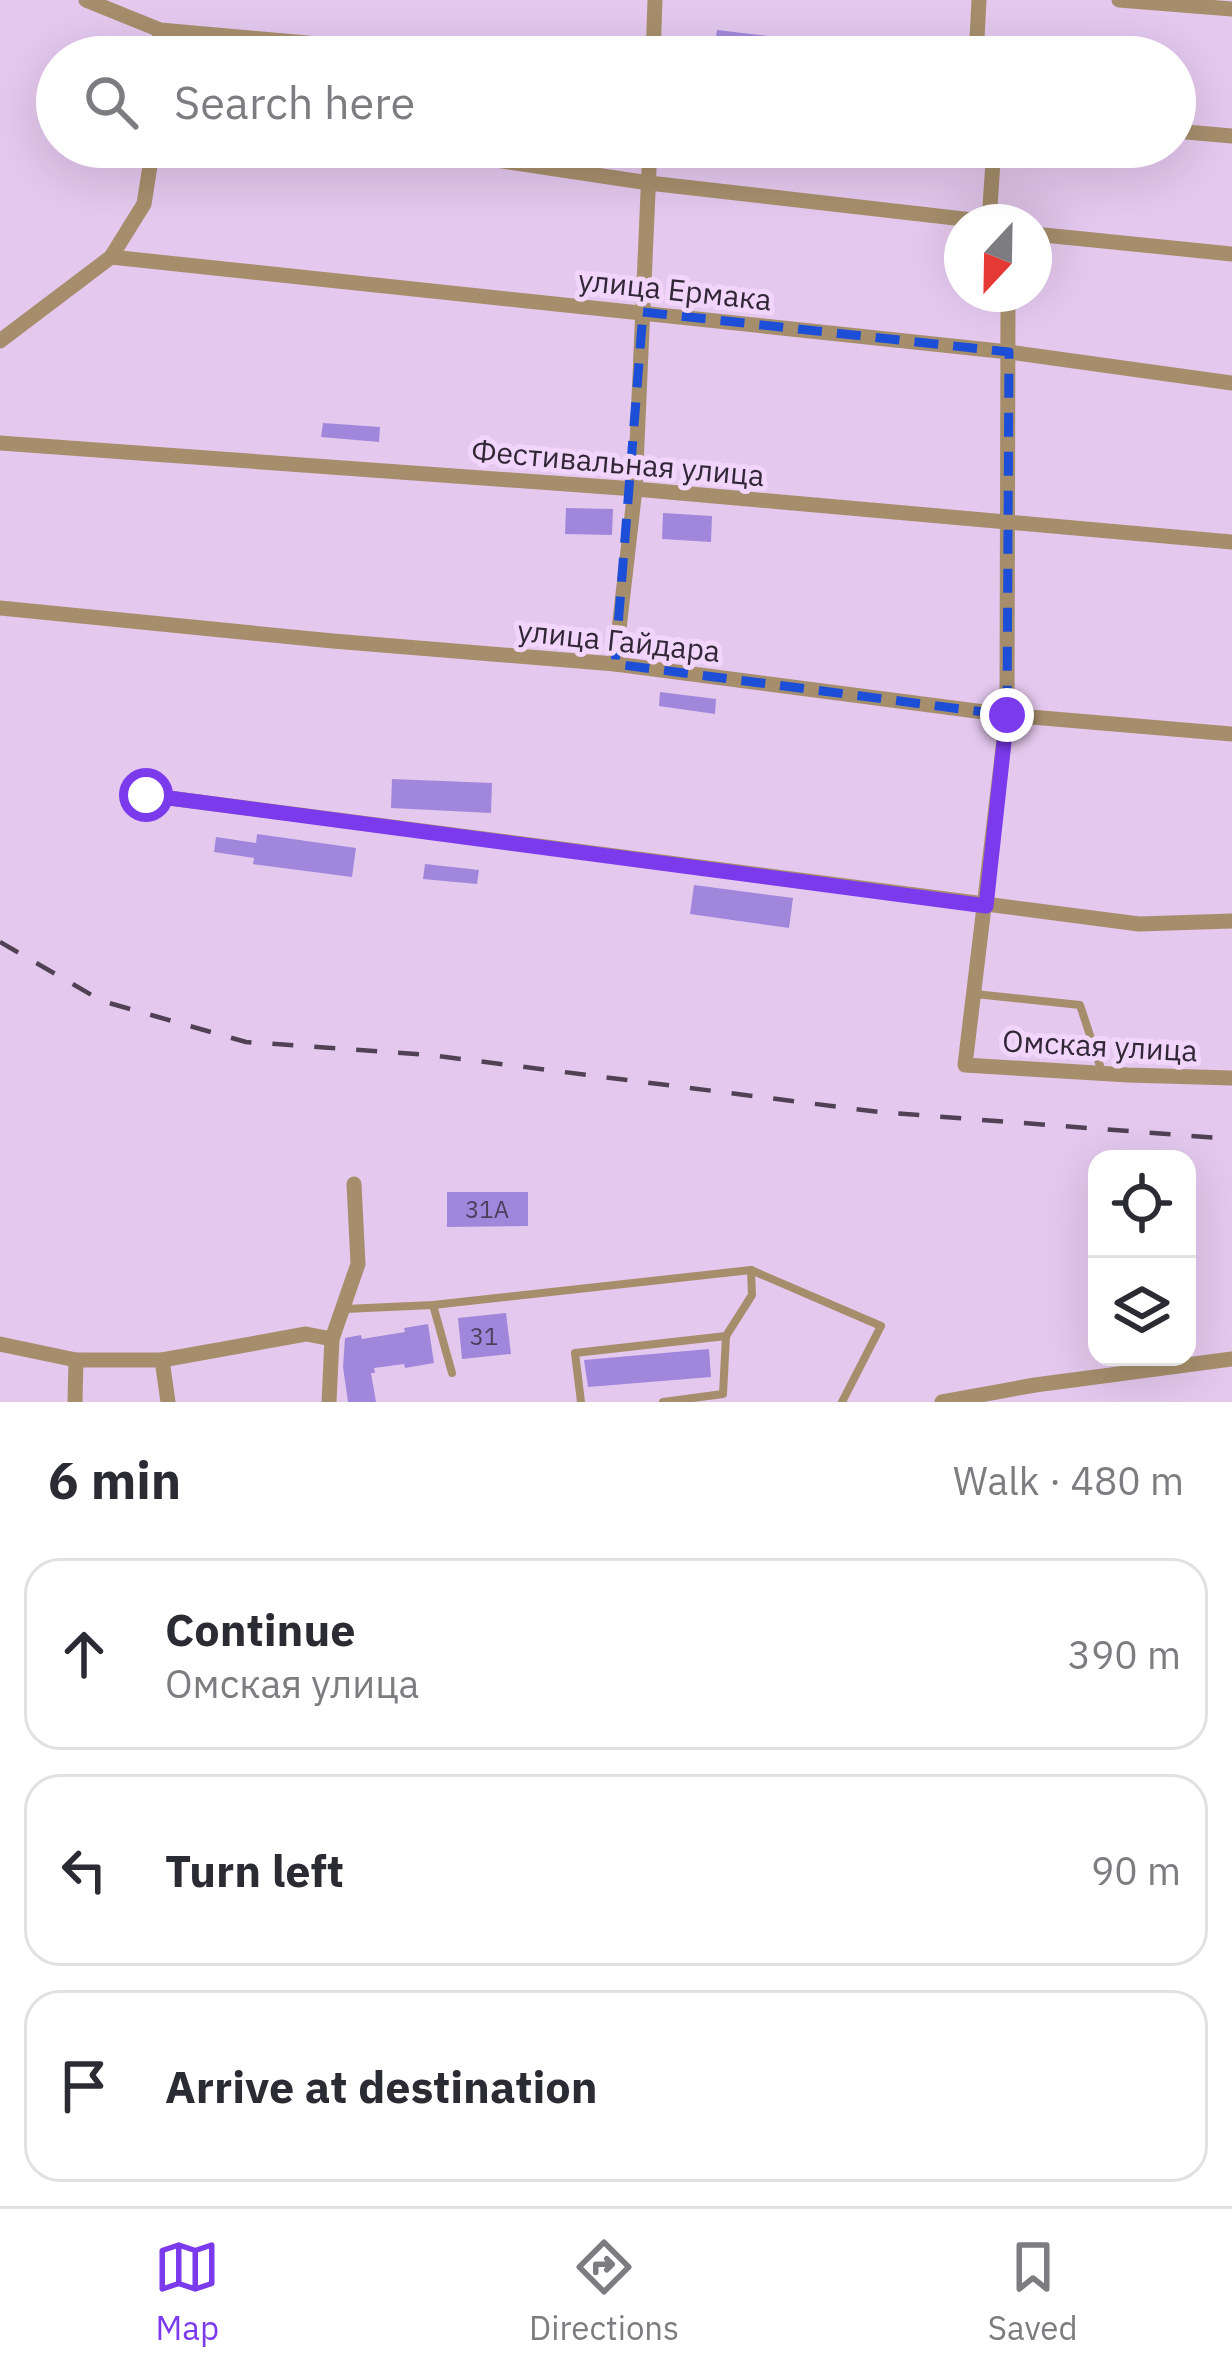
<!DOCTYPE html>
<html lang="en">
<head>
<meta charset="utf-8">
<style>
	:root { --surface:#fff; --page:#f2f2f3; --text:#2b2b33; --muted:#7c7c81; --line:#e1e1e2; --accent:#7c3aed }
	body { margin:0; font-family:"IBM Plex Sans",sans-serif; background:var(--page); color:var(--text) }
	.controls { position:absolute; right:36px; bottom:36px; display:grid; overflow:hidden; border-radius:24px; box-shadow:0 12px 48px #0002 }
	.controls button { width:108px; height:108px; display:grid; place-items:center; padding:0; border:0; border-bottom:3px solid var(--line); background:var(--surface); color:var(--text); font:60px sans-serif }
	.compass { position:absolute; left:944px; top:204px; width:108px; height:108px; border-radius:50%; background:var(--surface); box-shadow:0 12px 48px #0002; rotate:202deg }
	.stop { position:absolute; width:36px; height:36px; margin:-27px; border:9px solid #7c3aed; border-radius:50%; background:#fff }
	.stop.end { background:#7c3aed; border-color:#fff; box-shadow:0 3px 12px #0008 }
	.list { margin:0; padding:0; list-style:none }
	h2 { display:flex; justify-content:space-between; align-items:center; height:156px; margin:0; padding:0 48px; font-size:51px }
	h2 small { font-size:39px; font-weight:400; color:var(--muted) }
	.list li { display:grid; grid-template-columns:78px 1fr auto; gap:36px; align-items:center; box-sizing:border-box; height:192px; margin:0 24px 24px; padding:0 24px; border:3px solid var(--line); border-radius:36px }
	.list b { display:block; font-size:45px; white-space:nowrap }
	.list p { margin:0; font-size:39px; white-space:nowrap; color:var(--muted) }
	.list em { font-size:39px; font-style:normal; color:var(--muted) }
	.icon { flex:none; width:66px; height:66px; fill:none; stroke:currentColor; stroke-width:2; stroke-linecap:round; stroke-linejoin:round }
	.map { position:relative; flex:none; width:1232px; height:1402px; overflow:hidden }
	.search { position:absolute; background:var(--surface); box-shadow:0 12px 48px #0002; left:36px; right:36px; top:36px; height:132px; display:flex; align-items:center; gap:30px; box-sizing:border-box; padding:0 42px; border-radius:66px; color:var(--muted); font-size:45px }
	.sheet { height:804px; background:var(--surface) }
	nav { display:flex; justify-content:space-around; align-items:center; box-sizing:border-box; height:168px; border-top:3px solid var(--line); background:var(--surface); font-size:33px; color:var(--muted) }
	nav a { display:grid; justify-items:center; gap:6px }
	nav .on { color:var(--accent) }
	.map>svg:first-child { display:block }
</style>
</head>
<body>
<div class="map">
<svg width="1232" height="1402" viewBox="0 0 1232 1402">
	<rect width="100%" height="100%" fill="#e4c8ee"/>
	<!-- building -->
	<g fill="#a187db">
		<path d="M717,30L769,36L766,57L714,52Z"/>
		<path d="M801,42L883,48L882,57H799Z"/>
		<path d="M323,423L380,427L379,442L321,437Z"/>
		<path d="M566,508L613,509L612,535L565,534Z"/>
		<path d="M663,513L712,516L711,542L662,539Z"/>
		<path d="M660,692L716,699L715,714L659,706Z"/>
		<path d="M392,779L492,783L491,813L391,808Z"/>
		<path d="M257,834L356,848L352,877L253,864L254,858L214,852L216,837L256,843Z"/>
		<path d="M425,864L479,870L477,884L423,879Z"/>
		<path d="M694,885L793,898L789,928L690,914Z"/>
		<path d="M447,1192H528V1226L447,1227Z"/>
		<path d="M506,1313L511,1354L462,1359L458,1318Z"/>
		<path d="M428,1324L434,1363L405,1368L404,1364L374,1368L375,1373H371L376,1402H348L343,1367L345,1338L361,1335L362,1339L405,1332L404,1328Z"/>
		<path d="M709,1349L711,1377L588,1387L584,1360Z"/>
	</g>
	<g fill="none" stroke-linecap="round" stroke-linejoin="round">
		<!-- lane -->
		<g stroke="#a68e6c" stroke-width="8">
			<path d="M975,994L1080,1005L1102,1072"/>
			<path d="M433,1305L452,1373"/>
			<path d="M345,1309L433,1305L751,1270L881,1326L842,1402"/>
			<path d="M581,1402L575,1353L726,1336"/>
			<path d="M663,1402L723,1394L726,1336L752,1295L751,1270"/>
		</g>
		<!-- street -->
		<g stroke="#a68e6c" stroke-width="15">
			<path d="M86,0L160,30L466,57"/>
			<path d="M1119,0L1232,9"/>
			<path d="M159,57L160,30"/>
			<path d="M653,57L655,0"/>
			<path d="M976,57L979,0"/>
			<path d="M1175,131L1232,136"/>
			<path d="M409,147L649,183L990,222"/>
			<path d="M989,221L994,147"/>
			<path d="M1034,234L1232,254"/>
			<path d="M111,257L1009,352L1232,383"/>
			<path d="M1008,294L1007,715L965,1065L1128,1075L1232,1078"/>
			<path d="M0,341L111,257L144,204L153,147"/>
			<path d="M0,443L635,489L1232,542"/>
			<path d="M0,608L333,641L615,664L1007,715L1232,734"/>
			<path d="M615,664L635,489L650,147"/>
			<path d="M146,795L1139,924L1232,921"/>
			<path d="M0,1344L76,1360H162L306,1334L332,1339"/>
			<path d="M162,1360L168,1402"/>
			<path d="M75,1402L76,1360"/>
			<path d="M329,1402L332,1339L358,1264L354,1184"/>
			<path d="M942,1402L1035,1385L1232,1359"/>
		</g>
		<!-- rail -->
		<path stroke="#504254" stroke-width="4.5" stroke-dasharray="21 21" stroke-linecap="butt" d="M0,942L102,1001L246,1042L430,1055L879,1112L1232,1139"/>
	</g>
	<g fill="none" stroke-linecap="round" stroke-linejoin="round">
		<!-- route -->
		<path stroke="#7c3aed" stroke-width="15" d="M146,795L986,906L1007,715"/>
	</g>
	<!-- marked area -->
	<path fill="none" stroke="#1d4ed8" stroke-width="9" stroke-dasharray="24 15" stroke-linejoin="round" d="M643,312L1009,352L1007,715L615,664Z"/>
	<g text-anchor="middle" dominant-baseline="central" stroke-width="10" stroke-linejoin="round" paint-order="stroke">
		<!-- number labels -->
		<g font-size="24" fill="#4e3f5f">
			<text x="487" y="1209">31А</text>
			<text x="484" y="1336">31</text>
		</g>
		<!-- street labels -->
		<g font-size="30" fill="#322736" stroke="#f2d5fb">
			<text transform="translate(675 289) rotate(6)">улица Ермака</text>
			<text transform="translate(618 462) rotate(5)">Фестивальная улица</text>
			<text transform="translate(619 640) rotate(6)">улица Гайдара</text>
			<text transform="translate(1100 1045) rotate(3)">Омская улица</text>
		</g>
	</g>
</svg>
<div class="controls">
<button><svg class="icon" aria-label="locate" viewBox="0 0 24 24"><circle cx="12" cy="12" r="6"/><path d="M12 2v4M12 18v4M2 12h4M18 12h4"/></svg></button>
<button><svg class="icon" aria-label="layers" viewBox="0 0 24 24"><path d="M12 4l9 5-9 5-9-5zM3 14l9 5 9-5"/></svg></button>
</div>
<svg class="compass" viewBox="-18 -18 36 36"><path d="M0-13l5 13h-10z" fill="#e53935"/><path d="M0 13l5-13h-10z" fill="#7c7c81"/></svg>
<div class="stop" style="left:146px;top:795px"></div>
<div class="stop end" style="left:1007px;top:715px"></div>
<div class="search"><svg class="icon" aria-label="search" viewBox="0 0 24 24"><circle cx="10" cy="10" r="6"/><path d="M15 15l6 6"/></svg>Search here</div>
</div>
<section class="sheet">
<h2>6 min<small>Walk · 480 m</small></h2>
<ul class="list">
<li><svg class="icon" aria-label="ahead" viewBox="0 0 24 24"><path d="M12 20V5M6 11l6-6 6 6"/></svg><div><b>Continue</b><p>Омская улица</p></div><em>390 m</em></li>
<li><svg class="icon" aria-label="left" viewBox="0 0 24 24"><path d="M17 20v-9H6M10 6l-5 5 5 5"/></svg><div><b>Turn left</b></div><em>90 m</em></li>
<li><svg class="icon" aria-label="arrive" viewBox="0 0 24 24"><path d="M6 21V4h12l-3 4 3 4H6"/></svg><div><b>Arrive at destination</b></div></li>
</ul>
</section>
<nav>
<a class="on"><svg class="icon" aria-label="map" viewBox="0 0 24 24"><path d="M3 6l6-2 6 2 6-2v14l-6 2-6-2-6 2zM9 4v14M15 6v14"/></svg>Map</a>
<a><svg class="icon" aria-label="directions" viewBox="0 0 24 24"><path d="M12 3l9 9-9 9-9-9zM9 14v-3h6M13 9l2 2-2 2"/></svg>Directions</a>
<a><svg class="icon" aria-label="saved" viewBox="0 0 24 24"><path d="M7 4h10v16l-5-4-5 4z"/></svg>Saved</a>
</nav>
</body>
</html>
